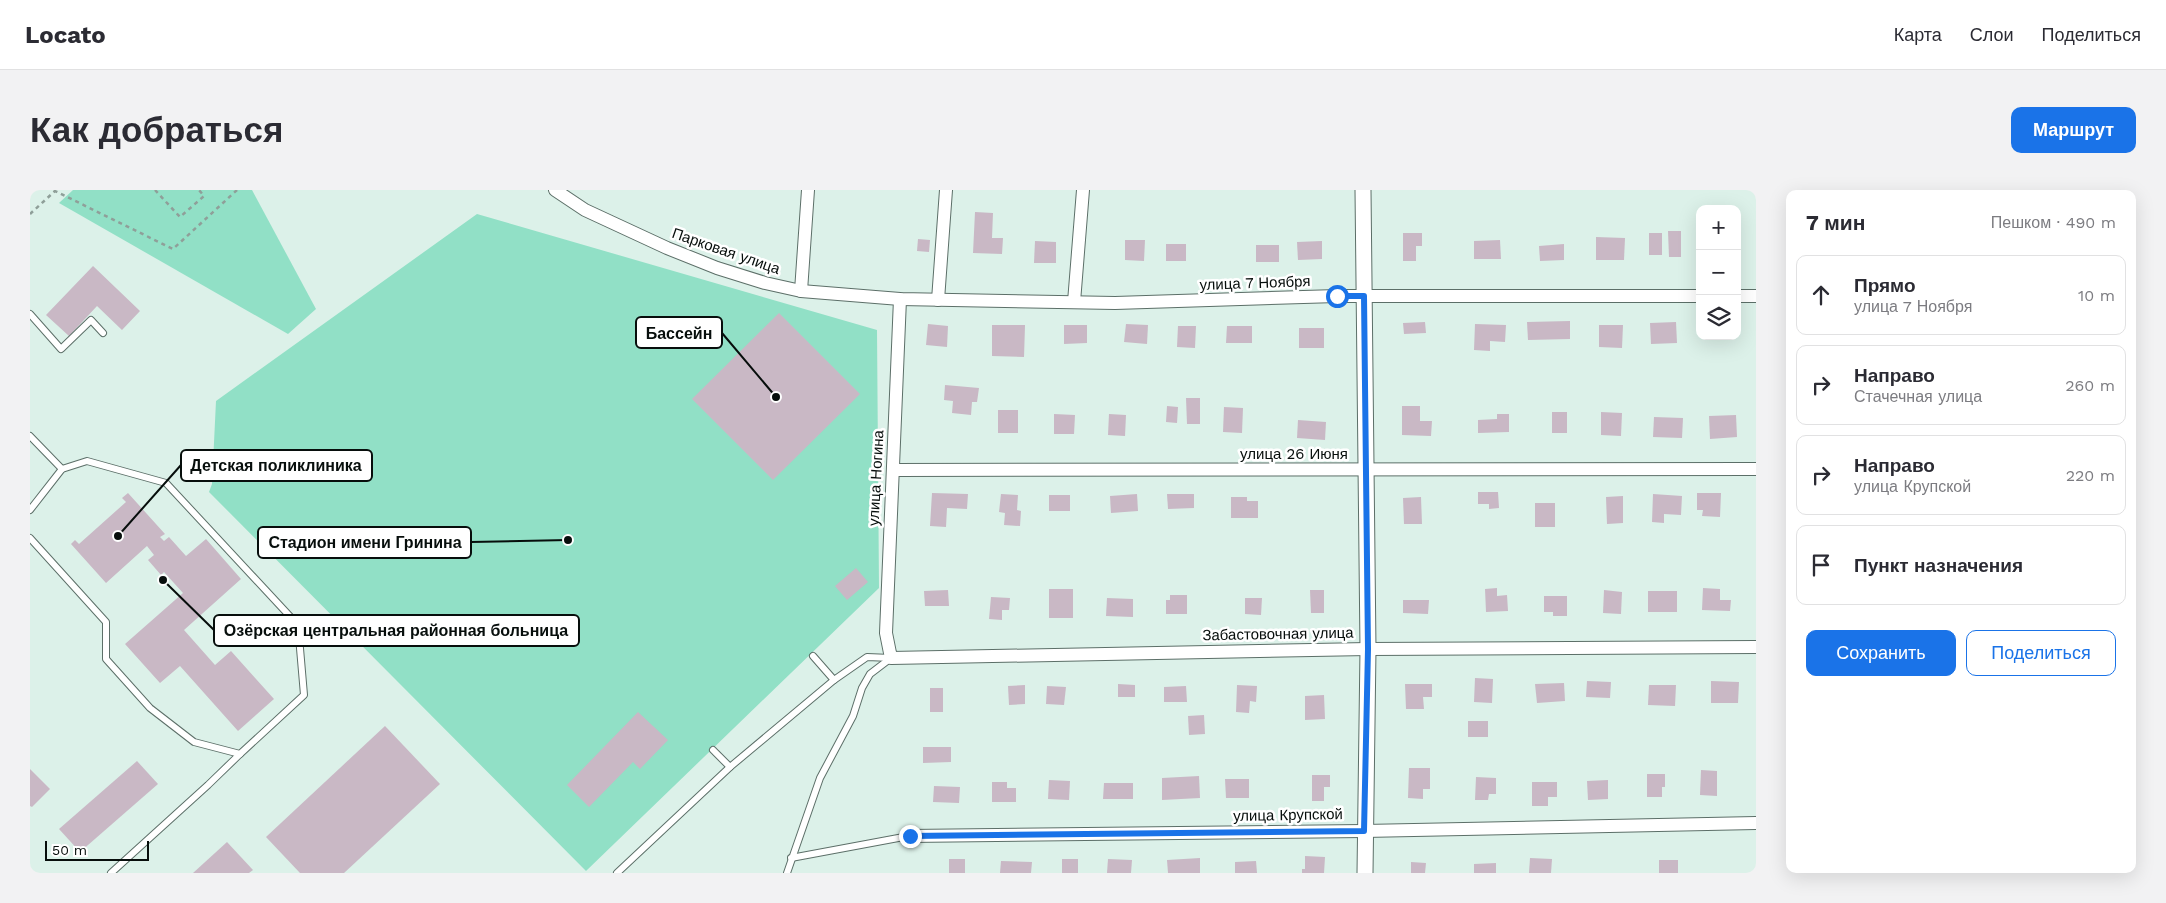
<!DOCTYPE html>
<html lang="ru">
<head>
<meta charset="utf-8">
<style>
	:root { --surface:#fff; --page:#f2f2f3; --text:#2b2b33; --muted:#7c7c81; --line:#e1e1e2; --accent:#1a73e8 }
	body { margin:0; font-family:"Work Sans",sans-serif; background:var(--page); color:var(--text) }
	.controls { position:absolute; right:15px; top:15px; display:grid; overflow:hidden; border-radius:10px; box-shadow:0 5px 20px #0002 }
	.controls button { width:45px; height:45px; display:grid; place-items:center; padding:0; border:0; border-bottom:1px solid var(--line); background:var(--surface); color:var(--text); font:25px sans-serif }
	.scale { position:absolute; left:15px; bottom:12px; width:104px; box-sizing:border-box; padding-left:5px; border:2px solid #070e0c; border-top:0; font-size:14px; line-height:18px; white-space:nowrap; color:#070e0c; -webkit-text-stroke:4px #fff; paint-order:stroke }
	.stop { position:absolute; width:15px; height:15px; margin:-11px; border:4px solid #1a73e8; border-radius:50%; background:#fff }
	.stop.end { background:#1a73e8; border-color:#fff; box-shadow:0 1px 5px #0008 }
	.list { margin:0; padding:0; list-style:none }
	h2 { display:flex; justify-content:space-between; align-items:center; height:65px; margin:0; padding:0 20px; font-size:21px }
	h2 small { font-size:16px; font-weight:400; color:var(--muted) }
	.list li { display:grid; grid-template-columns:32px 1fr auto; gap:15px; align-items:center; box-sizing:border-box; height:80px; margin:0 10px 10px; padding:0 10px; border:1px solid var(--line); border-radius:10px }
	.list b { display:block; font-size:19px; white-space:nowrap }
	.list p { margin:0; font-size:16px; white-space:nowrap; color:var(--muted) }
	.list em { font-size:16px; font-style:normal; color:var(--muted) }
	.actions { display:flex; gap:10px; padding:15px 20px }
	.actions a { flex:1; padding:11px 0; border:1px solid var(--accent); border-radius:10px; text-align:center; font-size:18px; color:var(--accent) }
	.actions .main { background:var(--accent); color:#fff }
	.icon { flex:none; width:28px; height:28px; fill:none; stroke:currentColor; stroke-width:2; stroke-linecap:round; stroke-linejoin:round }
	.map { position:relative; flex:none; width:1726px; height:683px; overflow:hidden; border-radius:10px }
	header { display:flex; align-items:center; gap:30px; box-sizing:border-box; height:70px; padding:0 25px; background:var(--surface); border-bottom:1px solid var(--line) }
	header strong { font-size:24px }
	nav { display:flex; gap:28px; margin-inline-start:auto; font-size:18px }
	.intro { display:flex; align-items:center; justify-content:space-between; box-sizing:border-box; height:120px; padding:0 30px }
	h1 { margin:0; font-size:35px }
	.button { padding:12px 22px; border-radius:10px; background:var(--accent); color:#fff; font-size:18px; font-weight:700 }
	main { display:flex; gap:30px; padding:0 30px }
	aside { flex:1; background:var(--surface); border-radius:10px; box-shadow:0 5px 20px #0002 }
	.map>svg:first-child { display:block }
</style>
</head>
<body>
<header>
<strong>Locato</strong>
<nav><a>Карта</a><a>Слои</a><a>Поделиться</a></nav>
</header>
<div class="intro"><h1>Как добраться</h1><a class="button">Маршрут</a></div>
<main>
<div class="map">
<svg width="1726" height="683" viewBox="0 0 1726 683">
	<rect width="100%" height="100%" fill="#dcf1e9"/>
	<!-- green -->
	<g fill="#91e0c6">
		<path d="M43,0H222L286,119L258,144L29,13Z"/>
		<path d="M447,24L847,140L849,398L556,681L179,302L182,294L186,211Z"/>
	</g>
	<!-- building -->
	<g fill="#c9b8c5">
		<path d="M945,22L963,23L962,48H973L972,64L943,63Z"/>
		<path d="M1638,41H1651V67H1639Z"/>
		<path d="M1373,43H1392V56H1386V71H1373Z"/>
		<rect x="1619" y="43" width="13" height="22"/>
		<path d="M1566,47L1595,48L1594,70H1566Z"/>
		<path d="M888,49L900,50L899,62L887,61Z"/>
		<path d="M1095,50H1115L1114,71L1095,70Z"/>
		<path d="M1470,50L1471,69H1444V51Z"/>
		<path d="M1005,51L1026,52V73H1004Z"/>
		<path d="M1292,51V69L1268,70L1267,52Z"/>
		<rect x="1136" y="54" width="20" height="17"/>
		<path d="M1534,54V70L1510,71L1509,56Z"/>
		<rect x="1226" y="55" width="23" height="17"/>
		<path d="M63,76L110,121L92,140L67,116L39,146L16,125Z"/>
		<path d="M749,123L830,204L743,290L662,209Z"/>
		<path d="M1540,131V149L1498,150L1497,132Z"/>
		<path d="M1395,132L1396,143L1374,144L1373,133Z"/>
		<path d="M1646,132L1647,153L1621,154L1620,133Z"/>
		<path d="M898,134L918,136L917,157L896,155Z"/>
		<path d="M1096,134L1118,135L1117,154L1094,152Z"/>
		<path d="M1445,134L1476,135L1475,152L1460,151V161L1444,160Z"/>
		<path d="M962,135H995L994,167L962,166Z"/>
		<path d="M1034,135H1057V153L1034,154Z"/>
		<path d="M1569,135H1593L1592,158L1569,157Z"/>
		<path d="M1148,136H1166L1165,158L1147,157Z"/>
		<path d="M1197,136H1222V153H1196Z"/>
		<rect x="1269" y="138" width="25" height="20"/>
		<path d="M915,195L949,198L947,212H942L941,225L922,223L923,211L914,210Z"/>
		<path d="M1156,208H1170V234H1157Z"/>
		<path d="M1137,216L1148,217L1147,233L1136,232Z"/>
		<path d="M1372,216H1390V231H1402L1401,246L1372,245Z"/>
		<path d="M1194,217L1213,218L1212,243L1193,242Z"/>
		<rect x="968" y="220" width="20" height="23"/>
		<rect x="1522" y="222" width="15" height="21"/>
		<path d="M1571,222L1592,223L1591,246L1571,245Z"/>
		<path d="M1024,224L1045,225L1044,244H1024Z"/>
		<path d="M1079,224L1096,225L1095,246L1078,245Z"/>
		<path d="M1467,224H1479V242L1448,243V230L1467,229Z"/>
		<path d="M1706,225L1707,247L1680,249L1679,226Z"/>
		<path d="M1624,227L1653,228L1652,248L1623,247Z"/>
		<path d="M1268,230L1296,232L1295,250L1267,248Z"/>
		<path d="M1448,302H1468L1469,318L1459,319V314H1448Z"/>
		<path d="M98,303L135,344L130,347L134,351L139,347L156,366L176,349L211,389L154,440L185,475L201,461L244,509L208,541L150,476L130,493L95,454L153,403L134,382L131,385L118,370L124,365L117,356L76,393L41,354L45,350L49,354L96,312L92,308Z"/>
		<path d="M902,303L938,304L937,319L917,318L916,337L900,336Z"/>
		<path d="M1667,303H1691L1690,327L1672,326L1673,320H1667Z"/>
		<path d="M971,304L988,305L987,320L991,321L990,336L974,335L975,323L969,322Z"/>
		<path d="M1107,304L1108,321L1081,323L1080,306Z"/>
		<path d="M1137,304H1164V318L1138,319Z"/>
		<path d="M1623,304L1652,306L1651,325L1634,324V333L1622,332Z"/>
		<rect x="1019" y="305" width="21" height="16"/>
		<path d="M1593,306V333L1577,334L1576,307Z"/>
		<path d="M1201,307H1217V311H1228V328H1201Z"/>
		<path d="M1391,307L1392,334H1374L1373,308Z"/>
		<rect x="1505" y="313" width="20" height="24"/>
		<path d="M826,378L838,392L817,410L805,396Z"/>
		<path d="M1467,398V406L1477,405L1478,421L1456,422L1455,399Z"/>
		<path d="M1673,398L1690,399V410H1701L1700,421L1672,420Z"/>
		<rect x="1019" y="399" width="24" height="29"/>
		<path d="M918,400L919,416H895L894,401Z"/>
		<path d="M1280,400H1294V423H1281Z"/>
		<path d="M1574,400L1592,402L1591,424L1573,423Z"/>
		<rect x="1618" y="401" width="29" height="21"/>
		<path d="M1140,405H1157V424H1136V410H1140Z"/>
		<path d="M1514,406H1537V426H1523V422H1514Z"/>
		<path d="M961,407L980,408L979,420H972V430L959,429Z"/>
		<path d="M1077,408L1103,409V427L1076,426Z"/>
		<path d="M1215,408H1232L1231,425L1215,424Z"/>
		<path d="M1373,410H1399L1398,424L1373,423Z"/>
		<path d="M1445,488L1463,489L1462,513L1444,512Z"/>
		<path d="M1557,491L1581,492L1580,508L1556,507Z"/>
		<path d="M1681,491L1709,492L1708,513H1681Z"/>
		<path d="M1534,493L1535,511L1507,513L1505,494Z"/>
		<path d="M1088,494L1105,495V507H1088Z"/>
		<path d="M1375,494H1402V507H1393L1394,519H1376Z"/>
		<path d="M995,495V514L979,515L978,496Z"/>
		<path d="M1207,495L1227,496L1226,512L1220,511L1219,523L1206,522Z"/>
		<path d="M1619,495H1646L1645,516L1618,515Z"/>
		<path d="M1017,496L1036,497L1034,515L1016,514Z"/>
		<path d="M1156,496L1157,512H1134V497Z"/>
		<rect x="900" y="498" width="13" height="24"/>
		<path d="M1294,505L1295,529L1275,530V506Z"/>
		<path d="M608,522L638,550L610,579L603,572L559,617L537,595Z"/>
		<path d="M1174,525L1175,544L1159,545L1158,526Z"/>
		<rect x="1438" y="531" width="20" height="16"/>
		<path d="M355,536L410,594L314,683H270L236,647Z"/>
		<path d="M893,557H921V572L893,573Z"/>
		<path d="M107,571L128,594L50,662L29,639Z"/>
		<path d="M1379,578H1400V599H1393V609L1378,608Z"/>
		<path d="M0,579L20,599L2,617L0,616Z"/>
		<path d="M1671,580L1687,581V606L1670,605Z"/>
		<path d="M1617,584H1635V597H1632V607H1617Z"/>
		<path d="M1282,585H1300V597H1294V611H1282Z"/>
		<path d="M1169,586L1170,608L1132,610V588Z"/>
		<path d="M1446,587L1466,588V604H1459L1458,610H1445Z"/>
		<path d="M1195,589H1219V608H1196Z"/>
		<path d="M1019,590L1040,591L1039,610L1018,609Z"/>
		<path d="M1578,590V609L1558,610L1557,591Z"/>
		<path d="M962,592H977V598H986V612H962Z"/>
		<path d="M1502,592H1527V607H1518V616H1502Z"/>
		<path d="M1074,593H1103V609H1073Z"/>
		<path d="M904,596L930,597L929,613L903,612Z"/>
		<path d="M197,652L223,680L219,683H163Z"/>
		<path d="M1275,666L1295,667L1294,683H1272V679H1275Z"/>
		<path d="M1170,668V683H1138L1137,670Z"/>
		<path d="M1500,668L1522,669L1521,683H1499Z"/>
		<rect x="919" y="669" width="16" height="14"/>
		<rect x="1032" y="669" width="16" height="14"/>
		<path d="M1078,669L1102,670L1101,683H1077Z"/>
		<rect x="1629" y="670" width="19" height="13"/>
		<path d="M971,671L1002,672L1001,683H970Z"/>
		<path d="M1226,671L1227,683H1205V672Z"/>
		<path d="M1381,672L1396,673L1395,683H1381Z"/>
		<path d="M1466,673V683H1444V674Z"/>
	</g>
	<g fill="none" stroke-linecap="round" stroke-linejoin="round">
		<defs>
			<g id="service">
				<path d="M0,124L31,159L61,130L73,143"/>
				<path d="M0,246L32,279"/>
				<path d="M0,320L32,279L57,271L136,293L268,435L274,505L210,564L164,552L120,518L76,469V432L0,348"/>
				<path d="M783,466L804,490"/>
				<path d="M683,560L700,577"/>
				<path d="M761,668L879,646"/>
				<path d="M81,683L178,595L210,564"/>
				<path d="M587,683L700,577L804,490L837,467L861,468"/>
				<path d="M757,683L790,588L823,526L832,498L840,484L861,468"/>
			</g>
			<g id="minor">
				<path d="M525,0L555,20L637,58L687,78L735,93L771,101L870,109L1085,113L1307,106H1670"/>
				<path d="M771,101L778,0"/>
				<path d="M1707,106H1726"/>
				<path d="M870,109L856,443L861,468L1338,459L1726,457"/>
				<path d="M908,110L916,0"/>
				<path d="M1044,112L1053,0"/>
				<path d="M863,280L1726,279"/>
				<path d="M879,646L1334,641L1726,633"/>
			</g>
			<path id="tertiary" d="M1333,0L1338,459L1335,683"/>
		</defs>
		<!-- service casing -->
		<use href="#service" stroke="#5c6f68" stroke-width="8"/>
		<!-- minor casing -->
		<use href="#minor" stroke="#5c6f68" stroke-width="14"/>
		<!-- tertiary casing -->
		<use href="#tertiary" stroke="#5c6f68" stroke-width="17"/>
		<!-- path -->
		<g stroke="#8f9f99" stroke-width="2.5" stroke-dasharray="4 4" stroke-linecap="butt">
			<path d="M26,0L25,1L143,59L207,0"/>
			<path d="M125,0L150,27L174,6L169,0"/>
			<path d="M0,24L25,1"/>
		</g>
		<!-- service -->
		<use href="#service" stroke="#fff" stroke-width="6"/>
		<!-- minor -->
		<use href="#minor" stroke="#fff" stroke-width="12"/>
		<!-- tertiary -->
		<use href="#tertiary" stroke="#fff" stroke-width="15"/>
	</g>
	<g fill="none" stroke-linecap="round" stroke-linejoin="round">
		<!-- route -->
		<path stroke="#1a73e8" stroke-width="6" d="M880,646L1334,641L1338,459L1334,106H1307"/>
	</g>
	<g text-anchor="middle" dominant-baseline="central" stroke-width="5" stroke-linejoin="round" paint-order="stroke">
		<!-- street labels -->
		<g font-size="15" fill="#070e0c" stroke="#fff">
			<text transform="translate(696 61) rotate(19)">Парковая улица</text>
			<text transform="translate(1225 93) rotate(-2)">улица 7 Ноября</text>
			<text x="1264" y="264">улица 26 Июня</text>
			<text transform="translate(846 288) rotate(-87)">улица Ногина</text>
			<text transform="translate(1248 444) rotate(-1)">Забастовочная улица</text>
			<text transform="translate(1258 625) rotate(-1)">улица Крупской</text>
		</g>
	</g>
	<!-- callouts -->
	<path fill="none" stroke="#070e0c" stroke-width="2" d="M746 207L692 143M88 346L151 275M538 350L441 352M133 390L184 440"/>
	<g fill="#070e0c" stroke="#fff" stroke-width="2">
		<circle cx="746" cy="207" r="5"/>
		<circle cx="88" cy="346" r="5"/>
		<circle cx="538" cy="350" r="5"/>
		<circle cx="133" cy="390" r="5"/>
	</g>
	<g fill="#fff" stroke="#070e0c" stroke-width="2">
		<rect x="606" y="127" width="86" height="31" rx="5"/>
		<rect x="151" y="260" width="191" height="31" rx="5"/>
		<rect x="228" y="337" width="213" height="31" rx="5"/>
		<rect x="184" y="425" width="365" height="31" rx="5"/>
	</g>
	<g font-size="16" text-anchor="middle" font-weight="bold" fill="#070e0c">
		<text x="649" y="149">Бассейн</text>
		<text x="246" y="281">Детская поликлиника</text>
		<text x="335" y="358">Стадион имени Гринина</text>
		<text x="366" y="446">Озёрская центральная районная больница</text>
	</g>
</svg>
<div class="controls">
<button>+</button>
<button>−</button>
<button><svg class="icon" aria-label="layers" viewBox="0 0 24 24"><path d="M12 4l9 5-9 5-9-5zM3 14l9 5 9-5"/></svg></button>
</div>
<div class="scale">50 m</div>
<div class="stop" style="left:1307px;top:106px"></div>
<div class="stop end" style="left:880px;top:646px"></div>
</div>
<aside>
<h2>7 мин<small>Пешком · 490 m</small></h2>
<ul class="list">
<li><svg class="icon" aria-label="ahead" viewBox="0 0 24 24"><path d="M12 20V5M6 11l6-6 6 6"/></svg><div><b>Прямо</b><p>улица 7 Ноября</p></div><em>10 m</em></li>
<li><svg class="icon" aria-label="right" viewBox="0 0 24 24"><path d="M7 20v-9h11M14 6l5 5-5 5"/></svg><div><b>Направо</b><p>Стачечная улица</p></div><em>260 m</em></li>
<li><svg class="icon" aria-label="right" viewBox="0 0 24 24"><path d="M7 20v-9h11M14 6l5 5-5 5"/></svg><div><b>Направо</b><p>улица Крупской</p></div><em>220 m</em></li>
<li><svg class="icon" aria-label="arrive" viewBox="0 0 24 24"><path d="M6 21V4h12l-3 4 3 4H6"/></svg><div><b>Пункт назначения</b></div></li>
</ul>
<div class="actions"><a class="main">Сохранить</a><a>Поделиться</a></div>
</aside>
</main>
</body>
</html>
